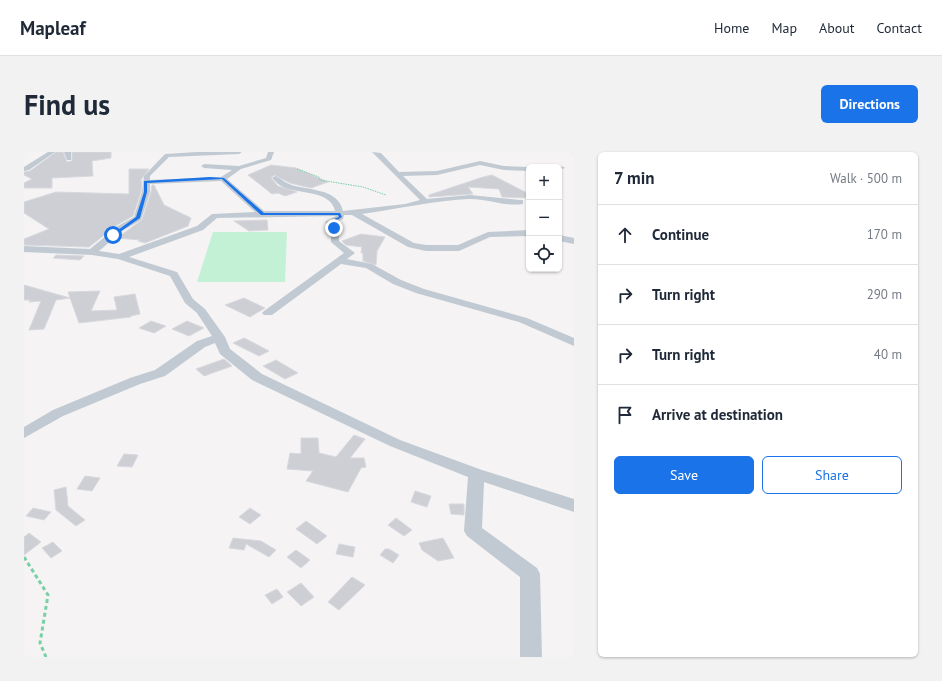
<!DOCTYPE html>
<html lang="en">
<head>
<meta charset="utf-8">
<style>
	:root { --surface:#fff; --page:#f2f2f3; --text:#1f2937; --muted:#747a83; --line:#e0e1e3; --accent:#1a73e8 }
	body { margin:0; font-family:"PT Sans",sans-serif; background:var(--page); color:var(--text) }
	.controls { position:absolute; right:12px; top:12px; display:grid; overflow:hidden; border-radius:6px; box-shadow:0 1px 3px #0004 }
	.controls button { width:36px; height:36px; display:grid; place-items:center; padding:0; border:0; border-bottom:1px solid var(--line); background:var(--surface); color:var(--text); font:20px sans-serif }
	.stop { position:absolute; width:12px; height:12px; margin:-9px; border:3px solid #1a73e8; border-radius:50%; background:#fff }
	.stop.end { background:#1a73e8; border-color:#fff; box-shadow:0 1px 4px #0008 }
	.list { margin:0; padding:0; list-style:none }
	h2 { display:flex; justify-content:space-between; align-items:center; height:52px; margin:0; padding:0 16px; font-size:17px }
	h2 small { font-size:13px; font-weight:400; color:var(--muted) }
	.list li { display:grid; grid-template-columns:26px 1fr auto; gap:12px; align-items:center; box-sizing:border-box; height:60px; padding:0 16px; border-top:1px solid var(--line) }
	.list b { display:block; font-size:15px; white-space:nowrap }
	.list em { font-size:13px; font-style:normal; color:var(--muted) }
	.actions { display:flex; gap:8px; padding:12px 16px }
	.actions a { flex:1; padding:9px 0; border:1px solid var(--accent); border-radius:6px; text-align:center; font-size:14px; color:var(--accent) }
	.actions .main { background:var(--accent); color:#fff }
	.icon { flex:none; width:22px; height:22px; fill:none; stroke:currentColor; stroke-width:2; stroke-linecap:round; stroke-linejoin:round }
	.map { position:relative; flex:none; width:550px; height:505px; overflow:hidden; border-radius:6px }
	header { display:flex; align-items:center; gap:24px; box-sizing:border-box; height:56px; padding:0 20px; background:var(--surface); border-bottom:1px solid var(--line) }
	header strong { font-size:19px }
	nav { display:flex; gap:22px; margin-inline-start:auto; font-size:14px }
	.intro { display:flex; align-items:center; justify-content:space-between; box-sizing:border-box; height:96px; padding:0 24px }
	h1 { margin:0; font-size:28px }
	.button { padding:10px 18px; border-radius:6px; background:var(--accent); color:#fff; font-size:14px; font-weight:700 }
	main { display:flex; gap:24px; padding:0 24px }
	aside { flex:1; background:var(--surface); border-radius:6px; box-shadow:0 1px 3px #0004 }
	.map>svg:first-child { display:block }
</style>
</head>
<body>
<header>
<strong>Mapleaf</strong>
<nav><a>Home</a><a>Map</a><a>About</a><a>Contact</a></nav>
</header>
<div class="intro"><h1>Find us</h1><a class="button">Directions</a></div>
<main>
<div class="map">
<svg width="550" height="505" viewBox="0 0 550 505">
	<rect width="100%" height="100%" fill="#f5f3f3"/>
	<!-- green -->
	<path fill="#c3f1d5" d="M189,80H263L261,130H173Z"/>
	<!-- building -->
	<g fill="#cdcfd5" stroke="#d7d9de">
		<path d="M32,0H39L43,10L48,9V0H87V6L68,9L69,24L28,26V36H0V31L8,27L0,23V20L6,19Z"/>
		<path d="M247,13L272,16L304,30L287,36L266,31L250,23L247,26L254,34L273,40L261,44L254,41L248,42L224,23Z"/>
		<path d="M105,17H125L116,29H118L117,40L109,64L93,73L65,95L0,93V87L25,77L0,61V50L32,40L105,42Z"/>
		<path d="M468,23L505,42V46L478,45L475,37L444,35L449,42L405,45V43L459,25Z"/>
		<path d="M128,33H130L140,53L167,66L164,74L121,91L114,89L116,88L93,86L118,68L127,40Z"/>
		<path d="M243,68L244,78L225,79L210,69Z"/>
		<path d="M337,82L361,85L353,99L352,113L339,109V101H337L338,95L322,93L318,89Z"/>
		<path d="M32,103L60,104L56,108L29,106Z"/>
		<path d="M0,133L46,146L32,148L20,177L5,178L17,149L5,150L6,148H0Z"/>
		<path d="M76,139L67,159L93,158L90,145L111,142L116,162L107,164V165L55,171L44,140Z"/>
		<path d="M220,146L241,156L226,165L201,153Z"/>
		<path d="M127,169L142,174L130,181L115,176Z"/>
		<path d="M163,169L180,176L165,184L148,177Z"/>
		<path d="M220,186L230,191L245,199L235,204L209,191Z"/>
		<path d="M200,207L208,214L180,224L172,217Z"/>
		<path d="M252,208L274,221L261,227L239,214Z"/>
		<path d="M330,283L341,287L326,306H340L342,315L337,316L324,340L282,329L289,319L263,317L266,301L277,302V286H294L295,301L312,305Z"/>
		<path d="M100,302L114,303L108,315L93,314Z"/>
		<path d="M61,324L76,326L68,339L53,337Z"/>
		<path d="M42,335L44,354L61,368L52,374L32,358L30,338Z"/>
		<path d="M391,339L407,344L403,355L387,350Z"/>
		<path d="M425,352H440V363L427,362Z"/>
		<path d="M9,356L27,360L20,368L2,364Z"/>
		<path d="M226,356L237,363L226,372L215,365Z"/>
		<path d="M372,366L388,378L380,384L364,373Z"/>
		<path d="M282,369L303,384L293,392L272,377Z"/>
		<path d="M5,381L17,390L0,403V385Z"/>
		<path d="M209,386L237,389L252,398L245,405L222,392L220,398L205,396Z"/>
		<path d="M419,386L430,406L414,409L398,398L395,391Z"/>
		<path d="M29,390L38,399L27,406L18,396Z"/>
		<path d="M315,392L331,395L329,405L312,402Z"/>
		<path d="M361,397H365L375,403L369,411L356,403Z"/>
		<path d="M272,398L286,408L277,416L263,405Z"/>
		<path d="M328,425L341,433L315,458L304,450Z"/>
		<path d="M277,431L290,445L277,454L263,440Z"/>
		<path d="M253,437L259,445L248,452L241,443Z"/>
	</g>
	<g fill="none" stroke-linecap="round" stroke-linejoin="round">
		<!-- path-far1 -->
		<path stroke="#7ad0a6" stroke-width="1" stroke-dasharray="1.5 1" stroke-linecap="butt" d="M273,17L295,25L296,28L339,35L362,43"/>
		<!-- path -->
		<path stroke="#7ad0a6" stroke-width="3" stroke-dasharray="4 3" stroke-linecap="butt" d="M0,405L24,443L16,491L22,505"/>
		<!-- minor -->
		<g fill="#c1cad2" fill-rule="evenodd">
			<path d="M24,0H31L5,18L0,19V15Z"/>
			<path d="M40,0H47V8H43Z"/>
			<path d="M173,0H218L215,2L145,5L126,24V28L197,25L208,18L180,16L177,14L180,12L215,14L242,6L244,0H250L247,8L217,17L203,27L240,59H311C307,38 274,42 259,35C255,33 252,30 249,27L248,26L251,24C256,26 260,30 265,32C282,39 314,35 319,59L381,52L396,48L348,0L357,1L375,20L413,19L456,9L480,14L505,15V19L480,18L456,13L413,23L379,24L403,47L446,43L496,48H499V52C481,55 462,46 444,47C408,49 374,57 338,62L390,91L402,93H434L464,80L505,78V84L466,85L435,99H402L384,95L328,63H320L319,67L310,71L315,78V89L331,101L323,107L348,112L377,128L400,137L503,166L550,186V194L495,170L392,141L369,132L342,116L317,112L248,163H240L238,161L240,159L320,101L307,90V78L301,70L312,64L193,66L179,78L105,105L153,120L169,147L181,157L201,185L206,197L238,222L376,288L458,318L550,347V360L460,330L458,376L513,416L516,422L518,505H496V425L443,384L440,379L444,325L366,294L228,228L196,202L191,191L181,195L141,224L116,232L39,264L0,286V275L29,258L106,226L131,218L173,189L188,184L173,161L161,151L146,124L94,107L68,103L0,100V94L66,97L94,74L110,65L118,40L120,24L141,2ZM197,29L231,60L188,62L173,74L95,102L75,99L100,78L117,68L126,40V32Z"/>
			<path d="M546,0H550V3Z"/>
			<path d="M535,14L540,15L541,16L535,18V15H533Z"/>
			<path d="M535,83L550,86V92L535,89Z"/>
		</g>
	</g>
	<!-- route -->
	<path fill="#1a73e8" d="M186,25L200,26L240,61H316L318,65L307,71L312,76L310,77L303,70L315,65L314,63H237L198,27L123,31V40L116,66L90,84L87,83L112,65L120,40V29Z"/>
</svg>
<div class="controls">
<button>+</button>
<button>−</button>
<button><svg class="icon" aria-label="locate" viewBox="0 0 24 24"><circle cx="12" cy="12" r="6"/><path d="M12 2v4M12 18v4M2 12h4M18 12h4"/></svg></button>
</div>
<div class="stop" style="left:89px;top:83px"></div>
<div class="stop end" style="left:310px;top:76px"></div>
</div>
<aside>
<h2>7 min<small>Walk · 500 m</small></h2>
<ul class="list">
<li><svg class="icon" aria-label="ahead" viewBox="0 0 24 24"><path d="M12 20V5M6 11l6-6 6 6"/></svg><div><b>Continue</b></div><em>170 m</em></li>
<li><svg class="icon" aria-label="right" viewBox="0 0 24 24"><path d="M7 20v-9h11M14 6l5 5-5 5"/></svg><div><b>Turn right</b></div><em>290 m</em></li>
<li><svg class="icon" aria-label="right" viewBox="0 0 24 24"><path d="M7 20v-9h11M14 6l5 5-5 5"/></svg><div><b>Turn right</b></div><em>40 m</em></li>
<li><svg class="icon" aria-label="arrive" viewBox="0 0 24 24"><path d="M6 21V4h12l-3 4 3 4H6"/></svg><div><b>Arrive at destination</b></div></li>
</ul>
<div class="actions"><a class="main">Save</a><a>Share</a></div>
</aside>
</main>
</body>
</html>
